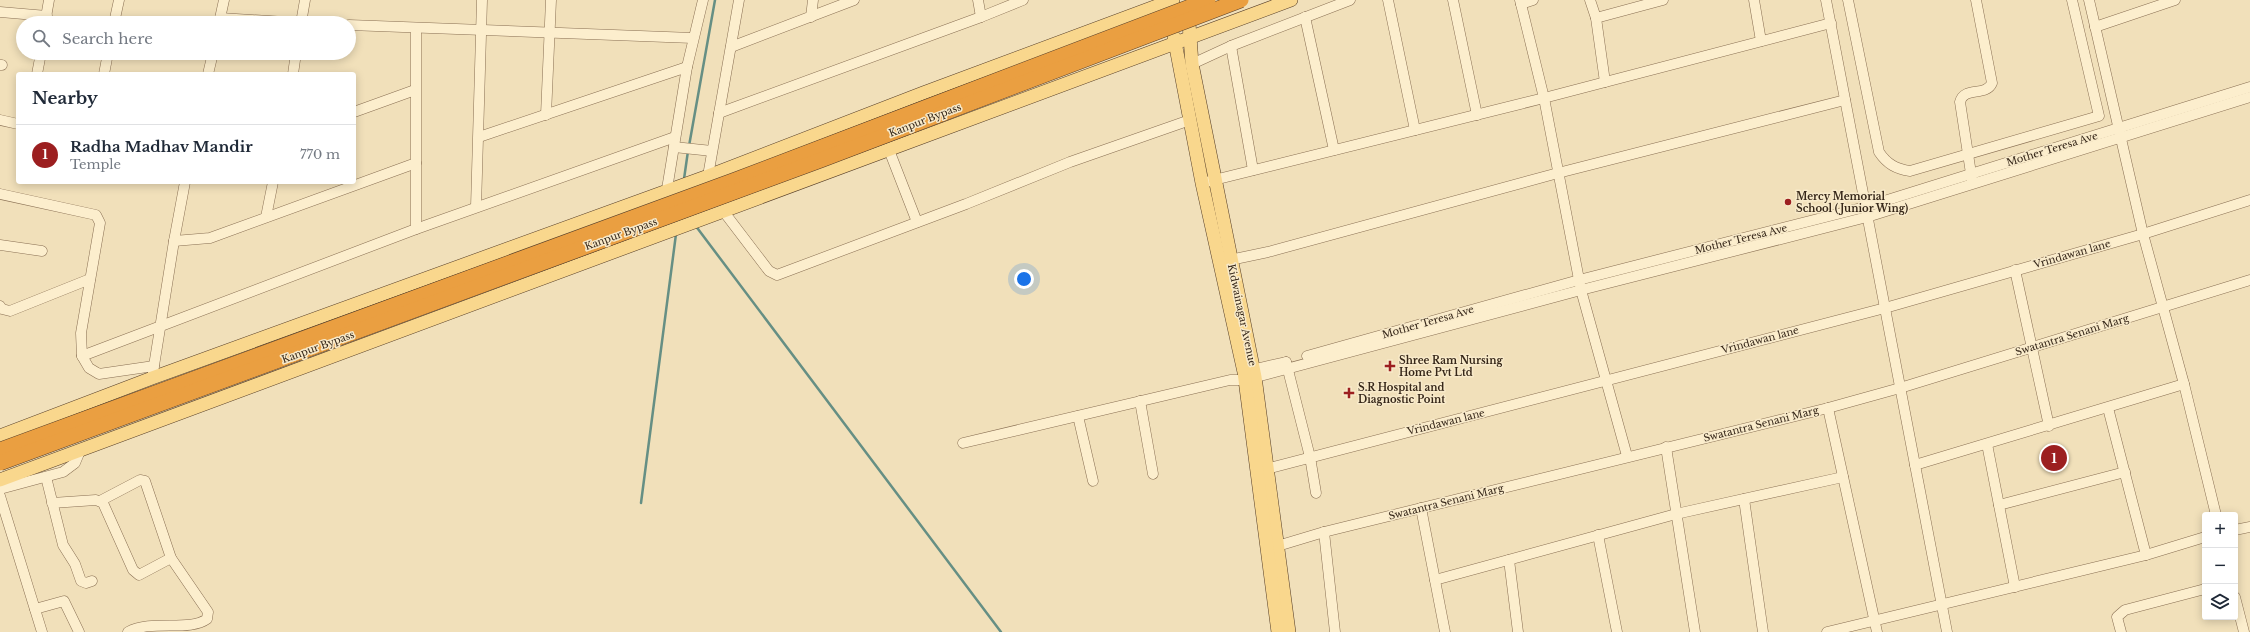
<!DOCTYPE html>
<html lang="en">
<head>
<meta charset="utf-8">
<style>
	:root { --surface:#fff; --page:#f6f6f7; --text:#1f2937; --muted:#747a83; --line:#e0e1e3; --accent:#9c1f20 }
	body { margin:0; font-family:"Libre Baskerville",serif; background:var(--page); color:var(--text) }
	.controls { position:absolute; right:12px; bottom:12px; display:grid; overflow:hidden; border-radius:4px; box-shadow:0 2px 10px #0003 }
	.controls button { width:36px; height:36px; display:grid; place-items:center; padding:0; border:0; border-bottom:1px solid var(--line); background:var(--surface); color:var(--text); font:20px sans-serif }
	.you { position:absolute; left:1024px; top:279px; width:14px; height:14px; margin:-10px; border:3px solid #fff; border-radius:50%; background:#1a73e8; box-shadow:0 0 0 6px #1a73e833 }
	.badge { display:grid; place-items:center; width:26px; height:26px; border-radius:50%; background:var(--accent); color:#fff; font-size:13px; font-weight:700 }
	.pin { position:absolute; translate:-50% -50%; border:2px solid #fff; box-shadow:0 1px 4px #0006 }
	.list { margin:0; padding:0; list-style:none }
	h2 { display:flex; justify-content:space-between; align-items:center; height:52px; margin:0; padding:0 16px; font-size:17px }
	h2 small { font-size:13px; font-weight:400; color:var(--muted) }
	.list li { display:grid; grid-template-columns:26px 1fr auto; gap:12px; align-items:center; box-sizing:border-box; height:60px; padding:0 16px; border-top:1px solid var(--line) }
	.list b { display:block; font-size:15px; white-space:nowrap }
	.list p { margin:0; font-size:13px; white-space:nowrap; color:var(--muted) }
	.list em { font-size:13px; font-style:normal; color:var(--muted) }
	.icon { flex:none; width:22px; height:22px; fill:none; stroke:currentColor; stroke-width:2; stroke-linecap:round; stroke-linejoin:round }
	.map { position:relative; flex:none; width:2250px; height:632px; overflow:hidden }
	.search { position:absolute; background:var(--surface); box-shadow:0 2px 10px #0003; left:16px; top:16px; width:340px; height:44px; display:flex; align-items:center; gap:10px; box-sizing:border-box; padding:0 14px; border-radius:22px; color:var(--muted); font-size:15px }
	.panel { position:absolute; background:var(--surface); box-shadow:0 2px 10px #0003; left:16px; top:72px; width:340px; height:112px; border-radius:4px }
	.map>svg:first-child { display:block }
</style>
</head>
<body>
<div class="map">
<svg width="2250" height="632" viewBox="0 0 2250 632">
	<rect width="100%" height="100%" fill="#f1e0ba"/>
	<g fill="none" stroke-linecap="round" stroke-linejoin="round">
		<!-- stream -->
		<g stroke="#668f84" stroke-width="2.5">
			<path d="M689,146L715,0"/>
			<path d="M684,179L688,151"/>
			<path d="M695,225L1001,632"/>
			<path d="M641,503L676,234"/>
		</g>
		<defs>
			<g id="minor">
				<path d="M978,0L981,17L1023,0"/>
				<path d="M1388,0L1415,130"/>
				<path d="M1453,0L1477,115"/>
				<path d="M1520,0L1544,98L1581,290L1627,456"/>
				<path d="M1590,0L1596,18"/>
				<path d="M1754,0L1761,41"/>
				<path d="M1826,0L1947,632"/>
				<path d="M1848,0L1879,152C1887,164 1896,169 1910,171L2099,116L2072,0"/>
				<path d="M2089,0L2143,234L2184,384L2216,515"/>
				<path d="M1521,4L1533,0"/>
				<path d="M0,12L47,16"/>
				<path d="M811,17L813,0"/>
				<path d="M1305,17L1334,150"/>
				<path d="M220,18L301,23"/>
				<path d="M45,23L49,0"/>
				<path d="M114,23L119,0"/>
				<path d="M219,23L224,0"/>
				<path d="M301,23L305,0"/>
				<path d="M349,25L693,38"/>
				<path d="M2095,27L2175,0"/>
				<path d="M1231,46L1253,170"/>
				<path d="M731,47L854,0"/>
				<path d="M1192,64L1231,46L1350,0"/>
				<path d="M0,65H2"/>
				<path d="M37,74L41,53"/>
				<path d="M104,74L108,53"/>
				<path d="M208,74L213,53"/>
				<path d="M293,74L296,53"/>
				<path d="M1605,82L1596,18L1663,0"/>
				<path d="M354,112L415,90"/>
				<path d="M719,113L981,17"/>
				<path d="M546,115L551,0"/>
				<path d="M0,120L18,124"/>
				<path d="M479,137L687,67"/>
				<path d="M674,147L712,151"/>
				<path d="M889,150L917,222"/>
				<path d="M708,176L739,0"/>
				<path d="M1972,180L1960,102C1964,86 1986,97 1992,83L1976,0"/>
				<path d="M1202,183L1544,98L1831,23"/>
				<path d="M667,189L687,67L703,0"/>
				<path d="M0,194L96,215L100,223L81,333L82,356L89,368L99,374L154,366"/>
				<path d="M476,207L482,0"/>
				<path d="M724,212L769,271L777,275L966,204L1070,162L1190,120"/>
				<path d="M266,217L273,182"/>
				<path d="M416,229V28"/>
				<path d="M174,241L210,238L416,163"/>
				<path d="M0,245L42,251"/>
				<path d="M1230,260L1268,252L1558,173L1845,100"/>
				<path d="M2015,270L2049,426"/>
				<path d="M0,306L2,309L10,311L90,279"/>
				<path d="M82,356L416,229L675,137"/>
				<path d="M1307,356L1579,280L1865,207L2250,87"/>
				<path d="M1286,362L1310,457L1316,493"/>
				<path d="M1247,371L1286,362"/>
				<path d="M153,372L174,241L185,182"/>
				<path d="M1140,401L1153,474"/>
				<path d="M1828,408L1877,632"/>
				<path d="M2108,408L2146,555"/>
				<path d="M1078,416L1093,481"/>
				<path d="M963,443L1230,380H1245L1581,290L1867,217L2250,97"/>
				<path d="M1987,444L2015,587"/>
				<path d="M1666,447L1695,632"/>
				<path d="M1915,465L2184,384"/>
				<path d="M1266,469L1885,308L2143,234L2250,200"/>
				<path d="M46,477L63,545L75,564L81,581L86,583L92,581"/>
				<path d="M0,489L63,472L75,463L80,451"/>
				<path d="M0,496L42,632"/>
				<path d="M1744,499L1763,632"/>
				<path d="M100,501L140,480L145,481L171,558L208,612L207,619C189,632 152,619 128,632"/>
				<path d="M52,503L96,500L103,503L133,570L139,575L171,558"/>
				<path d="M1999,505L2125,472"/>
				<path d="M1421,508L1445,632"/>
				<path d="M2235,530L2250,527"/>
				<path d="M1324,532L1335,632"/>
				<path d="M1598,535L1617,632"/>
				<path d="M1271,548L1324,532L1828,408L1900,388L2250,280"/>
				<path d="M1509,560L1518,632"/>
				<path d="M1435,580L1676,514L1843,477"/>
				<path d="M2235,597L2244,632"/>
				<path d="M35,609L64,601L79,632"/>
				<path d="M1827,632L2146,555L2205,537"/>
				<path d="M2121,632L2117,617L2125,610L2205,589"/>
			</g>
			<g id="major">
				<path d="M1188,10L1192,64L1255,377L1289,632"/>
				<path d="M1174,37L1202,183L1244,372L1278,632"/>
				<path d="M0,436L152,378L708,176L923,93L1173,0"/>
				<path d="M0,480L1291,0"/>
			</g>
		</defs>
		<!-- minor casing -->
		<use href="#minor" stroke="#896f53" stroke-width="11"/>
		<!-- major casing -->
		<use href="#major" stroke="#553d28" stroke-width="14"/>
		<!-- minor -->
		<use href="#minor" stroke="#fceecd" stroke-width="10"/>
		<!-- major -->
		<use href="#major" stroke="#f9d78d" stroke-width="13"/>
		<defs>
			<g id="highway-bridge">
				<path d="M0,450L735,180L1208,0"/>
				<path d="M0,463L821,160L1241,0"/>
			</g>
		</defs>
		<!-- highway-bridge casing -->
		<use href="#highway-bridge" stroke="#553d28" stroke-width="16" stroke-linecap="butt"/>
		<!-- highway-bridge -->
		<use href="#highway-bridge" stroke="#ea9f41" stroke-width="15"/>
	</g>
	<!-- markers -->
	<g fill="#9c1f20" stroke="#f8eaca" stroke-width="1.5">
		<circle cx="1788" cy="202" r="4"/>
		<path d="M1388 360h4v4h4v4h-4v4h-4v-4h-4v-4h4z"/>
		<path d="M1347 387h4v4h4v4h-4v4h-4v-4h-4v-4h4z"/>
	</g>
	<g text-anchor="middle" dominant-baseline="central" stroke-width="3" stroke-linejoin="round" paint-order="stroke">
		<!-- street labels -->
		<g font-size="10" fill="#362719" stroke="#f8eaca">
			<text transform="translate(925 120) rotate(-21)">Kanpur Bypass</text>
			<text transform="translate(2052 149) rotate(-17)">Mother Teresa Ave</text>
			<text transform="translate(621 234) rotate(-20)">Kanpur Bypass</text>
			<text transform="translate(1741 239) rotate(-14)">Mother Teresa Ave</text>
			<text transform="translate(2072 254) rotate(-16)">Vrindawan lane</text>
			<text transform="translate(1242 315) rotate(78)">Kidwainagar Avenue</text>
			<text transform="translate(1428 322) rotate(-16)">Mother Teresa Ave</text>
			<text transform="translate(2072 335) rotate(-17)">Swatantra Senani Marg</text>
			<text transform="translate(1760 340) rotate(-15)">Vrindawan lane</text>
			<text transform="translate(318 347) rotate(-20)">Kanpur Bypass</text>
			<text transform="translate(1446 422) rotate(-14)">Vrindawan lane</text>
			<text transform="translate(1761 424) rotate(-14)">Swatantra Senani Marg</text>
			<text transform="translate(1446 502) rotate(-14)">Swatantra Senani Marg</text>
		</g>
		<!-- poi labels -->
		<g font-size="10" font-weight="bold" fill="#362719" stroke="#f8eaca" text-anchor="start">
			<text x="1796" y="196">Mercy Memorial<tspan x="1796" dy="12">School (Junior Wing)</tspan></text>
			<text x="1399" y="360">Shree Ram Nursing<tspan x="1399" dy="12">Home Pvt Ltd</tspan></text>
			<text x="1358" y="387">S.R Hospital and<tspan x="1358" dy="12">Diagnostic Point</tspan></text>
		</g>
	</g>
</svg>
<div class="controls">
<button>+</button>
<button>−</button>
<button><svg class="icon" aria-label="layers" viewBox="0 0 24 24"><path d="M12 4l9 5-9 5-9-5zM3 14l9 5 9-5"/></svg></button>
</div>
<div class="you"></div>
<div class="pin badge" style="left:2054px;top:458px">1</div>
<div class="search"><svg class="icon" aria-label="search" viewBox="0 0 24 24"><circle cx="10" cy="10" r="6"/><path d="M15 15l6 6"/></svg>Search here</div>
<section class="panel">
<h2>Nearby<small></small></h2>
<ul class="list">
<li><span class="badge">1</span><div><b>Radha Madhav Mandir</b><p>Temple</p></div><em>770 m</em></li>
</ul>
</section>
</div>
</body>
</html>
